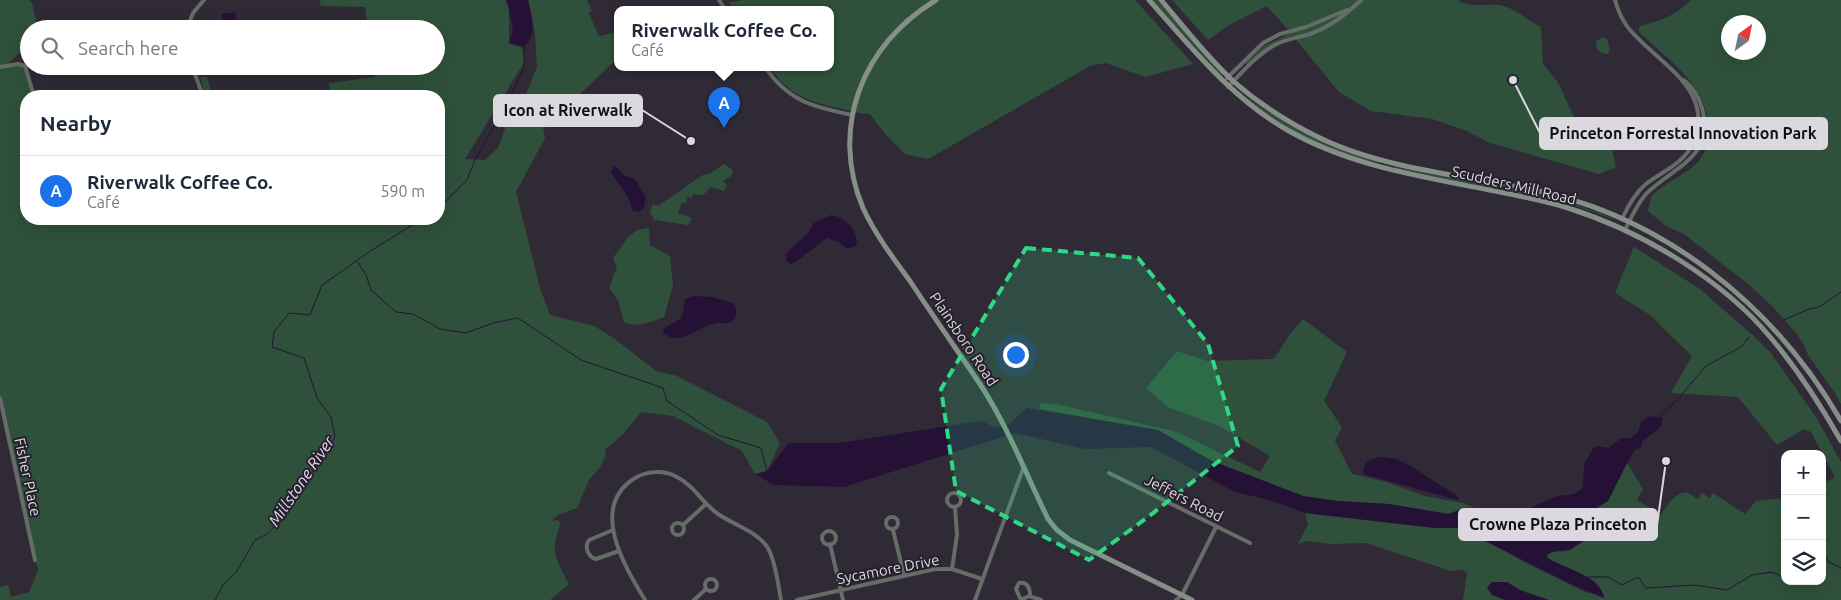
<!DOCTYPE html>
<html lang="en">
<head>
<meta charset="utf-8">
<style>
	:root { --surface:#fff; --page:#f6f6f7; --text:#1f2937; --muted:#747a83; --line:#e0e1e3; --accent:#1a73e8 }
	body { margin:0; font-family:Ubuntu,sans-serif; background:var(--page); color:var(--text) }
	.controls { position:absolute; right:15px; bottom:15px; display:grid; overflow:hidden; border-radius:10px; box-shadow:0 5px 20px #0002 }
	.controls button { width:45px; height:45px; display:grid; place-items:center; padding:0; border:0; border-bottom:1px solid var(--line); background:var(--surface); color:var(--text); font:25px sans-serif }
	.compass { position:absolute; left:1721px; top:15px; width:45px; height:45px; border-radius:50%; background:var(--surface); box-shadow:0 5px 20px #0002; rotate:33deg }
	.you { position:absolute; left:1015px; top:354px; width:18px; height:18px; margin:-12px; border:4px solid #fff; border-radius:50%; background:#1a73e8; box-shadow:0 0 0 8px #1a73e833 }
	.badge { display:grid; place-items:center; width:32px; height:32px; border-radius:50%; background:var(--accent); color:#fff; font-size:16px; font-weight:700 }
	.pin { position:absolute; translate:-50% -41px; filter:drop-shadow(0 1px 2px #0008) }
	.pin::after { content:''; position:absolute; top:26px; width:18px; height:15px; background:inherit; clip-path:polygon(0 0,100% 0,50% 100%) }
	.popup { position:absolute; left:614px; top:6px; width:220px; height:65px; box-sizing:border-box; display:grid; place-content:center; border-radius:10px; background:var(--surface); filter:drop-shadow(0 1px 4px #0005); font-size:16px; white-space:nowrap; color:var(--muted) }
	.popup b { font-size:19px; color:var(--text) }
	.popup::after { content:''; position:absolute; left:50%; top:100%; margin-left:-10px; border:10px solid transparent; border-top-color:var(--surface) }
	.list { margin:0; padding:0; list-style:none }
	h2 { display:flex; justify-content:space-between; align-items:center; height:65px; margin:0; padding:0 20px; font-size:21px }
	h2 small { font-size:16px; font-weight:400; color:var(--muted) }
	.list li { display:grid; grid-template-columns:32px 1fr auto; gap:15px; align-items:center; box-sizing:border-box; height:70px; padding:0 20px; border-top:1px solid var(--line) }
	.list b { display:block; font-size:19px; white-space:nowrap }
	.list p { margin:0; font-size:16px; white-space:nowrap; color:var(--muted) }
	.list em { font-size:16px; font-style:normal; color:var(--muted) }
	.icon { flex:none; width:28px; height:28px; fill:none; stroke:currentColor; stroke-width:2; stroke-linecap:round; stroke-linejoin:round }
	.map { position:relative; flex:none; width:1841px; height:600px; overflow:hidden }
	.search { position:absolute; background:var(--surface); box-shadow:0 5px 20px #0002; left:20px; top:20px; width:425px; height:55px; display:flex; align-items:center; gap:12px; box-sizing:border-box; padding:0 18px; border-radius:28px; color:var(--muted); font-size:19px }
	.panel { position:absolute; background:var(--surface); box-shadow:0 5px 20px #0002; left:20px; top:90px; width:425px; height:135px; border-radius:20px }
	.map>svg:first-child { display:block }
</style>
</head>
<body>
<div class="map">
<svg width="1841" height="600" viewBox="0 0 1841 600">
	<rect width="100%" height="100%" fill="#302a36"/>
	<!-- green -->
	<g fill="#2f513b" fill-rule="evenodd">
		<path d="M0,0H29L32,3L37,26L36,29H29C29,48 18,53 6,66L24,65L34,96H26V219H73L74,220L86,222L110,219H439V96H330L329,83L375,77L374,66H436V29H368L365,7L321,6L319,0H505L509,8V43L522,48L525,61L465,159L485,160L498,148L507,123L516,119L537,67L535,33L528,0H587L592,11L588,12L599,36L618,32V58L543,129L545,138L516,192L540,288L550,315L594,326L615,339L656,371L677,376L767,422L780,443L767,471L755,474L742,451L673,416L641,412L624,433L605,450L606,455L600,467L589,480L577,508L558,515L551,521L557,520L560,522C560,529 556,535 555,542C553,557 562,571 569,584L550,600H0V587L8,585L11,597L29,592L38,570L0,398Z"/>
		<path d="M744,0H1135L1193,64L1145,77L1106,63L1092,65L928,159L905,154L886,135L870,114C860,114 852,111 843,109C810,102 790,96 769,67H830V9H733L729,2Z"/>
		<path d="M1152,0H1157L1223,74L1221,75Z"/>
		<path d="M1172,0H1458C1471,10 1492,1 1507,7C1519,12 1530,21 1541,27L1543,64L1558,82L1586,144L1611,143L1616,167L1599,174L1490,143L1467,131L1432,119L1371,111L1339,92L1293,36C1274,41 1261,51 1247,65L1245,63L1264,46L1291,33L1267,6L1229,25L1208,40Z"/>
		<path d="M1691,0H1841V404L1835,393L1808,355L1804,345L1797,334L1773,307L1748,284L1684,234L1666,226L1648,211C1649,206 1650,199 1652,196C1658,188 1681,176 1690,169C1703,160 1710,145 1709,129C1707,85 1670,61 1640,33L1638,29L1641,26C1662,20 1675,16 1691,0ZM1728,22H1758V52H1728Z"/>
		<path d="M1603,37L1607,39L1610,50L1607,54C1599,53 1596,50 1596,41Z"/>
		<path d="M200,77H207L213,96H206Z"/>
		<path d="M1234,87C1276,122 1325,145 1378,161L1377,163C1364,159 1349,157 1336,152C1297,137 1265,114 1233,88Z"/>
		<path d="M724,164L733,170L731,176L723,181L727,185L724,191L711,187L703,195L693,194L692,198L687,197L686,203L682,202L678,213L692,218L688,225L654,220L650,212L653,204L658,206L703,175L709,174Z"/>
		<path d="M1394,167C1468,182 1542,189 1612,218V219L1565,202L1394,169Z"/>
		<path d="M649,228L650,245L670,256L673,285L664,317C650,322 639,328 624,322L618,300L609,288L617,267L613,258L628,237L637,230Z"/>
		<path d="M1634,247L1700,289L1759,341L1770,352L1816,417L1841,462V600H1463L1467,573L1462,570L1451,571L1366,543L1331,544L1308,541L1298,544L1308,524L1305,513L1435,528C1448,527 1462,529 1474,528L1478,530V536L1524,562L1583,591L1603,597C1601,593 1599,587 1596,583C1583,570 1559,570 1547,556L1551,552L1566,551L1585,540L1606,539L1608,535L1604,529L1590,518L1589,512L1608,501L1627,463L1643,489L1637,500L1661,515C1667,505 1673,494 1686,492L1698,499L1702,493L1710,498L1713,493L1745,514L1756,501L1785,498V581H1822V484L1835,477L1811,432L1804,429L1777,445L1738,397L1671,393L1692,356L1650,315L1615,293Z"/>
		<path d="M1303,319L1347,352L1324,401L1342,427L1335,441L1352,474L1383,481L1425,496L1463,503L1527,530V535L1514,540L1480,523L1472,515L1462,510L1448,514L1389,504L1337,501L1303,496L1212,461L1158,430L1039,409L1041,403L1056,404L1177,432L1260,472L1270,456L1221,427L1168,407L1146,388L1177,351L1207,361L1274,359L1290,334Z"/>
	</g>
	<!-- water -->
	<g fill="#251136">
		<path d="M507,0H528C532,17 538,34 524,47L509,43L513,30Z"/>
		<path d="M235,12L237,22L224,25L221,14Z"/>
		<path d="M614,166L618,168L625,176L635,179L646,197L644,208L639,212L633,211L628,197L611,173Z"/>
		<path d="M831,215C844,216 861,233 856,246L848,249L838,242L827,238L794,263L791,264L787,262L785,254L808,233L814,223Z"/>
		<path d="M693,296L712,297L733,303L737,311C736,316 734,322 728,323C724,324 718,322 713,324C696,328 682,346 664,334L663,329L680,319L682,316L685,299Z"/>
		<path d="M1027,408L1158,430L1212,461L1303,496L1337,501L1389,504L1448,514L1467,507C1478,525 1496,531 1514,540L1527,535C1527,525 1519,518 1528,509L1557,496L1573,494L1581,490L1583,486L1584,464L1594,447L1597,446L1609,448L1621,438H1631L1638,432L1641,422L1649,416L1663,418C1661,432 1650,433 1642,442V447L1635,450L1627,463L1608,501L1590,512C1591,524 1602,526 1608,535L1607,539L1585,540L1570,550L1556,551L1547,554V558C1563,567 1603,578 1604,598L1573,585L1479,538L1478,530L1474,528C1461,529 1448,527 1435,528L1305,513L1269,500L1235,492L1151,447L1085,449L1015,433L844,487L774,485L755,474L767,471L789,443H839L980,421C986,422 990,426 996,427C1008,429 1018,415 1027,408Z"/>
		<path d="M1384,457L1396,459L1407,464L1456,495L1459,499L1457,500L1363,474C1362,462 1373,457 1384,457Z"/>
		<path d="M1492,582H1507L1520,590L1549,600H1505L1492,595L1487,588Z"/>
	</g>
	<g fill="none" stroke-linecap="round" stroke-linejoin="round">
		<!-- stream -->
		<g stroke="#251136" stroke-width="1">
			<path d="M439,208L467,180L475,160L506,106L524,67V47"/>
			<path d="M358,262L366,275L371,290L396,312L413,314L440,329L466,333L493,323L518,318L581,360L663,388L667,401L718,435L761,448L767,471"/>
			<path d="M1782,321L1809,309L1819,307L1841,292"/>
			<path d="M1658,418L1677,400L1706,366L1741,347L1749,337"/>
			<path d="M1822,558L1826,557L1829,562L1841,568"/>
			<path d="M1588,577H1608L1622,585L1638,577L1646,588L1695,585L1727,590L1752,575L1772,572L1785,578"/>
			<path d="M215,600L223,585L237,571L255,540L267,534L277,524L296,497L335,437L331,417L317,398L304,358L272,347L274,332L289,313L310,315L322,285L372,250L422,219"/>
		</g>
		<!-- street -->
		<g stroke="#666c68" stroke-width="4">
			<path d="M719,0L725,9"/>
			<path d="M1615,0C1618,11 1623,22 1630,30C1659,64 1718,91 1692,145C1683,164 1661,172 1646,184C1635,193 1628,206 1622,219"/>
			<path d="M187,29L193,13L204,0"/>
			<path d="M192,66L203,96"/>
			<path d="M0,67L18,64L25,66L34,96"/>
			<path d="M765,67C788,101 813,107 852,115"/>
			<path d="M1227,78L1263,43L1280,34L1306,27L1347,10"/>
			<path d="M1228,87C1241,73 1256,56 1273,46C1285,39 1297,38 1310,34C1329,27 1347,14 1361,0"/>
			<path d="M83,219H91"/>
			<path d="M1625,230C1631,218 1637,204 1646,194C1672,167 1716,158 1702,108C1699,98 1693,87 1684,80"/>
			<path d="M0,398L35,560"/>
			<path d="M1109,473L1250,543"/>
			<circle cx="954" cy="500" r="7"/>
			<circle cx="892" cy="523" r="6"/>
			<circle cx="678" cy="529" r="6"/>
			<path d="M683,525L706,504"/>
			<path d="M613,530L589,540C584,547 588,557 596,559L619,551"/>
			<path d="M893,530L904,575"/>
			<circle cx="829" cy="538" r="7"/>
			<path d="M830,544L843,600"/>
			<path d="M952,569L957,535L955,507"/>
			<circle cx="711" cy="585" r="6"/>
			<path d="M645,600C625,567 588,507 635,478C647,471 663,470 675,476C693,484 702,503 718,514C734,525 757,531 768,548C776,563 778,584 781,600"/>
			<path d="M694,600L706,589"/>
			<path d="M797,600L935,569H952L982,579"/>
			<path d="M975,600L1024,466"/>
			<path d="M1021,600L1016,589L1019,583C1028,581 1030,589 1030,596"/>
			<path d="M1021,600L1029,596L1041,600"/>
			<path d="M1176,600L1182,595L1216,527"/>
		</g>
		<!-- secondary -->
		<g stroke="#858f88" stroke-width="5">
			<path d="M936,0C863,44 829,127 863,208C875,234 893,258 910,281C933,316 957,350 980,384C1008,427 1026,474 1048,519L1057,530L1070,540L1192,600"/>
			<path d="M1149,0C1192,48 1232,99 1289,131C1351,166 1420,176 1489,190C1515,195 1542,200 1568,208C1641,231 1722,279 1771,338C1798,370 1820,404 1841,441"/>
			<path d="M1161,0C1184,27 1207,57 1233,81C1259,104 1289,123 1320,138C1382,168 1463,176 1530,189C1664,216 1774,305 1841,421"/>
		</g>
	</g>
	<!-- marked area -->
	<path fill="#2fd883" fill-opacity="0.2" stroke="#2fd883" stroke-width="4" stroke-dasharray="10 6" stroke-linejoin="round" d="M1026,248L1138,258L1208,344L1238,446L1148,517L1089,560L956,491L941,389Z"/>
	<g text-anchor="middle" dominant-baseline="central" stroke-width="4" stroke-linejoin="round" paint-order="stroke">
		<!-- street labels -->
		<g font-size="15" fill="#dcd8e0" stroke="#26212c">
			<text transform="translate(1514 185) rotate(13)">Scudders Mill Road</text>
			<text transform="translate(964 339) rotate(56)">Plainsboro Road</text>
			<text transform="translate(28 477) rotate(78)">Fisher Place</text>
			<text transform="translate(1184 498) rotate(27)">Jeffers Road</text>
			<text transform="translate(888 569) rotate(-11)">Sycamore Drive</text>
		</g>
		<!-- water labels -->
		<g font-size="16" font-style="italic" fill="#e7daf6" stroke="#26212c">
			<text transform="translate(301 481) rotate(-56)">Millstone River</text>
		</g>
	</g>
	<!-- callouts -->
	<path fill="none" stroke="#dcd8e0" stroke-width="2" d="M691 141L642 110M1513 80L1540 133M1666 461L1657 525"/>
	<g fill="#dcd8e0" stroke="#26212c" stroke-width="2">
		<circle cx="691" cy="141" r="5"/>
		<circle cx="1513" cy="80" r="5"/>
		<circle cx="1666" cy="461" r="5"/>
	</g>
	<g fill="#dcd8e0" stroke="#dcd8e0" stroke-width="2">
		<rect x="494" y="95" width="148" height="31" rx="5"/>
		<rect x="1540" y="118" width="287" height="31" rx="5"/>
		<rect x="1459" y="509" width="198" height="31" rx="5"/>
	</g>
	<g font-size="16" text-anchor="middle" font-weight="bold" fill="#111">
		<text x="568" y="116">Icon at Riverwalk</text>
		<text x="1683" y="139">Princeton Forrestal Innovation Park</text>
		<text x="1558" y="530">Crowne Plaza Princeton</text>
	</g>
</svg>
<div class="controls">
<button>+</button>
<button>−</button>
<button><svg class="icon" aria-label="layers" viewBox="0 0 24 24"><path d="M12 4l9 5-9 5-9-5zM3 14l9 5 9-5"/></svg></button>
</div>
<svg class="compass" viewBox="-18 -18 36 36"><path d="M0-13l5 13h-10z" fill="#e53935"/><path d="M0 13l5-13h-10z" fill="#747a83"/></svg>
<div class="you"></div>
<div class="pin badge" style="left:724px;top:128px">A</div>
<div class="popup"><b>Riverwalk Coffee Co.</b>Café</div>
<div class="search"><svg class="icon" aria-label="search" viewBox="0 0 24 24"><circle cx="10" cy="10" r="6"/><path d="M15 15l6 6"/></svg>Search here</div>
<section class="panel">
<h2>Nearby<small></small></h2>
<ul class="list">
<li><span class="badge">A</span><div><b>Riverwalk Coffee Co.</b><p>Café</p></div><em>590 m</em></li>
</ul>
</section>
</div>
</body>
</html>
